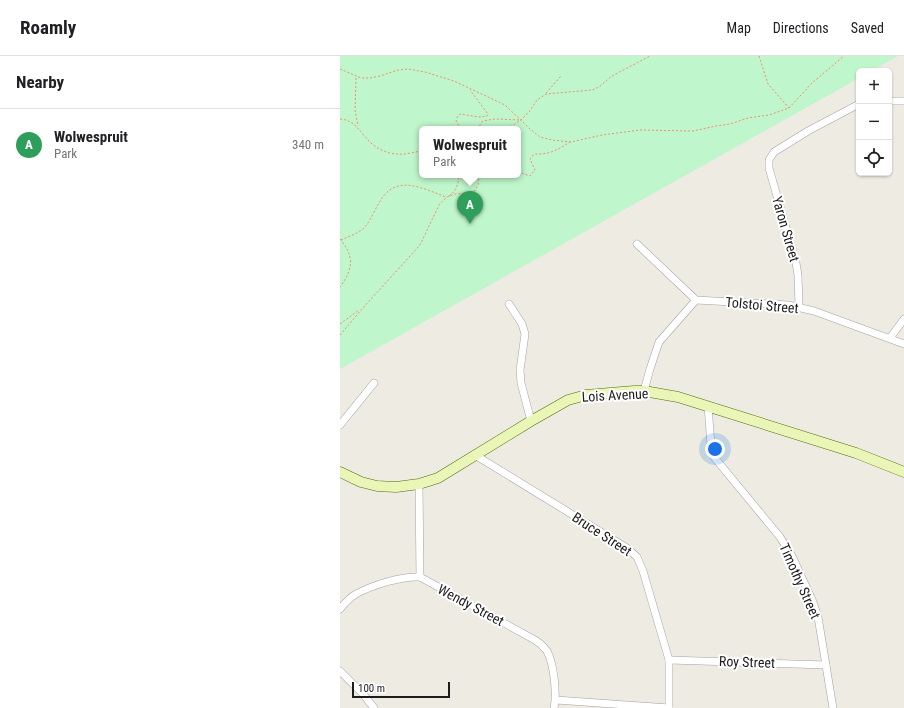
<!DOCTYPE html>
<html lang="en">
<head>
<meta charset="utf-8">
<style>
	:root { --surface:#fff; --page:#f6f6f6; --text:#202124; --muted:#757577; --line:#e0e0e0; --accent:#d93025 }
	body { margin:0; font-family:"Roboto Condensed",sans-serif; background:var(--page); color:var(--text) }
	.controls { position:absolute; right:12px; top:12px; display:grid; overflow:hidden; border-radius:6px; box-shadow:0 1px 3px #0004 }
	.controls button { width:36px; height:36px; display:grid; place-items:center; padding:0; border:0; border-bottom:1px solid var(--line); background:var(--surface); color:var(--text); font:20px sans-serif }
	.scale { position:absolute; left:12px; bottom:10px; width:98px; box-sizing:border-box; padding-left:4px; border:2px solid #1c1c1c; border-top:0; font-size:11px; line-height:14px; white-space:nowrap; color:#1c1c1c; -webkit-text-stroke:3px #fff; paint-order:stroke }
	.you { position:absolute; left:375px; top:393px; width:14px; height:14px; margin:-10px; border:3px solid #fff; border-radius:50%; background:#1a73e8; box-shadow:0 0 0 6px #1a73e833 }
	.badge { display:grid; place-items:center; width:26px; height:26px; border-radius:50%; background:var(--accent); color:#fff; font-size:13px; font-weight:700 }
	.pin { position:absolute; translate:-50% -33px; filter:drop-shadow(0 1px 2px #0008) }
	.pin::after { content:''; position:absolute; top:21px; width:14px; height:12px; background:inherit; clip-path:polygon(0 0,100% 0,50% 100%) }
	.popup { position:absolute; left:79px; top:70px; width:102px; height:52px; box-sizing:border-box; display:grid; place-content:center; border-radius:6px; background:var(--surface); filter:drop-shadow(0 1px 3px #0005); font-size:13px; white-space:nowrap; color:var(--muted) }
	.popup b { font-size:15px; color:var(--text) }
	.popup::after { content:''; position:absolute; left:50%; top:100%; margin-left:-8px; border:8px solid transparent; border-top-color:var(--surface) }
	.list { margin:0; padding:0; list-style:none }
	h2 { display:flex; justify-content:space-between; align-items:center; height:52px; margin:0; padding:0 16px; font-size:17px }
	h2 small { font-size:13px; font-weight:400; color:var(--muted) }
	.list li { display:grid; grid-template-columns:26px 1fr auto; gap:12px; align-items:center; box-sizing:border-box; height:72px; padding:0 16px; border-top:1px solid var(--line) }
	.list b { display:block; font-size:15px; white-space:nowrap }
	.list p { margin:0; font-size:13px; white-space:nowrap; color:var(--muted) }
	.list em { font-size:13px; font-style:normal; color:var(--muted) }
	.icon { flex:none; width:22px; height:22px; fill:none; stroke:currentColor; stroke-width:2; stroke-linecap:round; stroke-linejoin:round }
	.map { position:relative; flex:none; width:564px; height:652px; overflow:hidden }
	header { display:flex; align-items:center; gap:24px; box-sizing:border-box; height:56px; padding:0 20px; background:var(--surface); border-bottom:1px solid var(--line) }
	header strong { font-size:19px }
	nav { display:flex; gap:22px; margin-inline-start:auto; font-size:14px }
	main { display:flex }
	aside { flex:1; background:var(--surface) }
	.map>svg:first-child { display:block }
</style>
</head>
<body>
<header>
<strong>Roamly</strong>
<nav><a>Map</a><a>Directions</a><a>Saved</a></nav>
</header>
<main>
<aside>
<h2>Nearby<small></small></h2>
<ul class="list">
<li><span class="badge" style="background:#2e9e5b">A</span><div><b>Wolwespruit</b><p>Park</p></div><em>340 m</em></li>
</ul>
</aside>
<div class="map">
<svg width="564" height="652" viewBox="0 0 564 652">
	<rect width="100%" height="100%" fill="#edebe2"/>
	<!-- park -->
	<path fill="#bff6cb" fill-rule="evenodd" d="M0,0H558L531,15H519V22L0,313ZM82,73H178V119H82Z"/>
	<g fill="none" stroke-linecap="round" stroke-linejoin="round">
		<defs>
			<g id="street">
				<path d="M549,45H564"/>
				<path d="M297,188L356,244L448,249L474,255L564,288"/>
				<path d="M169,248L182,268L185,278L180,314L181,327L191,365"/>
				<path d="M459,251L458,219L456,207L429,112V104L434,96L468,75L519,48"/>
				<path d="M550,282L564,263"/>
				<path d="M304,335L310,313L319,286L356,244"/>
				<path d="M368,350L371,389L374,401L440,481L452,500L473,546L478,561L493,652"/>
				<path d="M0,369L34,327"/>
				<path d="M135,399L287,492L297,501L303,515L329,604V652"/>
				<path d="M79,428L80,521"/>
				<path d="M0,553C5,547 9,542 16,538C33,529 61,520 80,521L195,584C200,587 204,591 207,595C214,608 217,638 214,652"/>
				<path d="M329,604L486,609"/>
				<path d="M0,615L23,638L34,652"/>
				<path d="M216,644L329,652"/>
			</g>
			<path id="secondary" d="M0,416L21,426L37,430L56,431L79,428L98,422L191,365L228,344L246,339L294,335H304L338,341L516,397L564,416"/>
		</defs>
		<!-- street casing -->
		<use href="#street" stroke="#a3a3a3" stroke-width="8"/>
		<!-- secondary casing -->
		<use href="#secondary" stroke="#536c09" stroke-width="11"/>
		<!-- path -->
		<g stroke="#f38d6d" stroke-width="1" stroke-dasharray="2 2" stroke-linecap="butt">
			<path d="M419,0L428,28L449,52"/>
			<path d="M0,13L21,22H30L40,20L58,14L68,13L85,16L114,25L165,49L190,73L200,81L212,84L231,86L262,79L300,74L353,75L376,70L390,68L408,62L429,59L449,52L472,27L504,0"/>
			<path d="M16,22L15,54L18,70"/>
			<path d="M206,37L221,20"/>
			<path d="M0,63C15,64 20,76 29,85C35,92 48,98 57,98C65,99 74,96 82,95"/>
			<path d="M120,73L116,64L118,60L120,58L139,61L147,60L148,58L130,34"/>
			<path d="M137,73L143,65L155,63L180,64"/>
			<path d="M167,73L181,64L189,56L197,44L206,38L252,34L259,31L272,20L310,0"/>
			<path d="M178,116L190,120L195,114L190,103L192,100L195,98C209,99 219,93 230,86"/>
			<path d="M109,140C117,134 118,129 119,119"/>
			<path d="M0,183C15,201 13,213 0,231"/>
			<path d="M1,184C8,181 16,178 23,173C30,166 34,155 39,147C55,117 82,132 106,141"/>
			<path d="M0,268L19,254"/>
			<path d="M0,279L22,253L80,189L99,149L107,141L115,138L134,136L138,129L139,119"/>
		</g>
		<!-- street -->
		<use href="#street" stroke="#fff" stroke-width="7"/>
		<!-- secondary -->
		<use href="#secondary" stroke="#eaf6b7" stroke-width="10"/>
	</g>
	<g text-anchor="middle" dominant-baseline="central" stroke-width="4" stroke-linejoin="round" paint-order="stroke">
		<!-- street labels -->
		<g font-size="14" fill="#1c1c1c" stroke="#fff">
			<text transform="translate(446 173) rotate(74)">Yaron Street</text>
			<text transform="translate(422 249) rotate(5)">Tolstoi Street</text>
			<text transform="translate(275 339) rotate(-3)">Lois Avenue</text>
			<text transform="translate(262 478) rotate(33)">Bruce Street</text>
			<text transform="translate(460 525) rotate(66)">Timothy Street</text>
			<text transform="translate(131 549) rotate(28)">Wendy Street</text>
			<text transform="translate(407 606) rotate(2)">Roy Street</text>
		</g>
	</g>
</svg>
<div class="controls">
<button>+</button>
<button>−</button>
<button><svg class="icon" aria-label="locate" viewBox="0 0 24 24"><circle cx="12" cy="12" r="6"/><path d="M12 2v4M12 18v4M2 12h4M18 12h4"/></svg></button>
</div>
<div class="scale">100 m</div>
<div class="you"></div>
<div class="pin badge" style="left:130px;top:168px;background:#2e9e5b">A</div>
<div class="popup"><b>Wolwespruit</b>Park</div>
</div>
</main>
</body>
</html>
